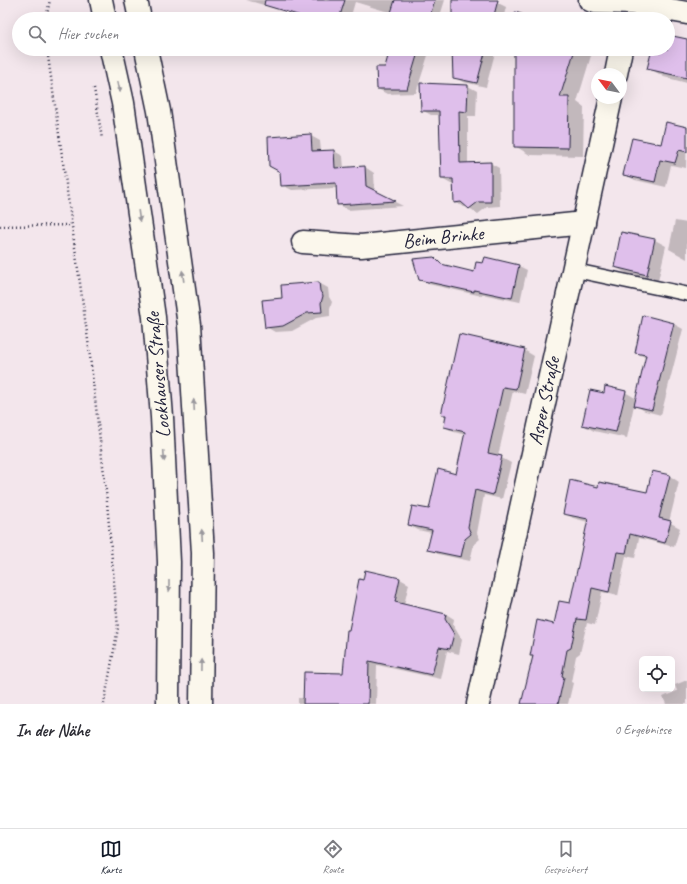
<!DOCTYPE html>
<html lang="de">
<head>
<meta charset="utf-8">
<style>
	:root { --surface:#fff; --page:#f2f2f3; --text:#2b2b33; --muted:#7c7c81; --line:#e1e1e2; --accent:#111827 }
	body { margin:0; font-family:Caveat,sans-serif; background:var(--page); color:var(--text) }
	.controls { position:absolute; right:12px; bottom:12px; display:grid; overflow:hidden; border-radius:6px; box-shadow:0 4px 16px #0002 }
	.controls button { width:36px; height:36px; display:grid; place-items:center; padding:0; border:0; border-bottom:1px solid var(--line); background:var(--surface); color:var(--text); font:20px sans-serif }
	.compass { position:absolute; left:591px; top:68px; width:36px; height:36px; border-radius:50%; background:var(--surface); box-shadow:0 4px 16px #0002; rotate:302deg }
	.list { margin:0; padding:0; list-style:none }
	h2 { display:flex; justify-content:space-between; align-items:center; height:52px; margin:0; padding:0 16px; font-size:17px }
	h2 small { font-size:13px; font-weight:400; color:var(--muted) }
	.icon { flex:none; width:22px; height:22px; fill:none; stroke:currentColor; stroke-width:2; stroke-linecap:round; stroke-linejoin:round }
	.map { position:relative; flex:none; width:687px; height:704px; overflow:hidden }
	.search { position:absolute; background:var(--surface); box-shadow:0 4px 16px #0002; left:12px; right:12px; top:12px; height:44px; display:flex; align-items:center; gap:10px; box-sizing:border-box; padding:0 14px; border-radius:22px; color:var(--muted); font-size:15px }
	.sheet { height:124px; background:var(--surface) }
	nav { display:flex; justify-content:space-around; align-items:center; box-sizing:border-box; height:56px; border-top:1px solid var(--line); background:var(--surface); font-size:11px; color:var(--muted) }
	nav a { display:grid; justify-items:center; gap:2px }
	nav .on { color:var(--accent) }
	.map>svg:first-child { display:block }
</style>
</head>
<body>
<div class="map">
<svg width="687" height="704" viewBox="0 0 687 704">
	<rect width="100%" height="100%" fill="#f3e6ec"/>
	<filter id="ink" filterUnits="userSpaceOnUse"><feTurbulence type="fractalNoise" baseFrequency=".025" numOctaves="2"/><feDisplacementMap in="SourceGraphic" scale="8" xChannelSelector="R" yChannelSelector="G"/><feConvolveMatrix kernelMatrix="1 2 1 2 8 2 1 2 1" color-interpolation-filters="sRGB"/></filter>
	<g filter="url(#ink)">
		<!-- shadow -->
		<g fill="#0003">
			<path d="M246,0H445L439,19H390L392,13L355,2L350,19H305L298,15Z"/>
			<path d="M453,0H492L506,7L503,19H453Z"/>
			<path d="M668,36L687,40V83L664,77L649,68L653,49H668Z"/>
			<path d="M391,49H430L416,93L387,94L378,89Z"/>
			<path d="M453,49H496L486,87L463,82L454,77Z"/>
			<path d="M515,49H593L577,102L584,107L583,156L530,155L515,146Z"/>
			<path d="M421,84L468,86L477,91L476,116H468V163H490L499,168L500,206L487,207L478,214L468,207H464L454,202V184H451L442,179L441,115H431L422,110Z"/>
			<path d="M687,128L686,168L671,165L666,187L635,180L624,174Z"/>
			<path d="M311,136L320,141L321,151H334L343,156L344,169L365,167L374,173L375,192L403,206L348,210L338,204L337,188L292,190L282,185Z"/>
			<path d="M675,221L687,223V259L669,249Z"/>
			<path d="M622,233L655,240L666,246L658,281L626,273L615,267Z"/>
			<path d="M433,258L445,266L475,273L484,264L519,266L527,270L520,302L482,294V296L428,284L420,280Z"/>
			<path d="M319,283L328,288L329,297L332,302L330,308V316L316,318L292,331L275,332L266,327L283,299Z"/>
			<path d="M644,317L674,324L683,329L661,415L645,411L634,405L627,438L594,431L583,425L604,394L625,392L637,399L646,358L636,352Z"/>
			<path d="M524,350L534,356L525,394L513,391L498,456L511,463L502,499L484,495L477,533L480,539L474,544L470,561L438,554L429,549L432,533L418,530L409,525L430,511L457,475L466,435L454,432L445,427L447,417L442,414Z"/>
			<path d="M653,473L670,476L679,482L669,522L680,528L674,547L639,538L635,558L626,556L618,596L602,592L595,625L587,623L580,653L576,656L571,682L573,683L568,704H522L534,657L531,655L571,604L588,522L573,518L564,513L599,488L648,493Z"/>
			<path d="M366,571L400,579L409,584L404,605L446,614L454,619L453,625L462,640L459,654L447,651L441,679L377,665L376,704H298V698H304L344,674L350,631Z"/>
			<path d="M687,680V704H666L663,697L677,691L675,685Z"/>
		</g>
		<!-- building -->
		<g fill="#dfbfeb" stroke="#22223b">
			<path d="M265,0H345L339,19H311L264,5Z"/>
			<path d="M395,0H435L429,19H389Z"/>
			<path d="M452,0H498L493,19H452Z"/>
			<path d="M515,12L537,19H515Z"/>
			<path d="M668,35L687,39V78L647,69L652,49H668Z"/>
			<path d="M390,49H419L407,89H377L376,67H385Z"/>
			<path d="M452,49H486L477,83L453,78Z"/>
			<path d="M514,49H575L560,97H569L568,148L514,147Z"/>
			<path d="M420,83L468,85L467,112L459,111L460,163L491,162V202H478L469,209L461,202L454,203L453,179H441L439,111H421Z"/>
			<path d="M666,122L687,127V152L679,150L675,163L660,160L655,182L623,175L632,138L661,144Z"/>
			<path d="M311,134L312,151L334,150L335,168L365,166L366,186L396,201L337,205L336,183L281,186L280,172L269,166L268,137Z"/>
			<path d="M621,232L655,239L647,275L614,267Z"/>
			<path d="M434,257L441,264L474,272L476,262L483,263L485,257L519,265L512,298L474,290V292L419,280L413,259Z"/>
			<path d="M319,282L320,291L323,296L321,303L322,312L307,313L283,326L265,328L262,300L282,298L281,285Z"/>
			<path d="M643,315L674,323L652,410L634,406L646,355L635,353Z"/>
			<path d="M459,334L525,349L516,389L503,387L488,453L502,456L493,495L475,490L468,527L471,534L465,539L461,557L427,550L432,530L408,525L412,506L429,509L438,469L456,474L465,432L444,427L446,415H441Z"/>
			<path d="M605,386L626,391L616,432L582,425L590,390L604,393Z"/>
			<path d="M652,471L670,475L659,518L671,521L665,543L630,534L626,553L617,552L609,592L592,588L586,620L577,619L571,648L567,650L562,676L564,677L558,704H521L533,656H530L537,620L554,624L559,601L570,603L588,519L563,514L570,480L598,487L599,482L647,492Z"/>
			<path d="M365,570L400,578L395,602L446,614L445,619L454,634L450,649L439,647L432,675L369,661L368,704H303L304,672L343,673L347,630H349L359,579L363,580Z"/>
		</g>
		<g fill="none" stroke-linecap="round" stroke-linejoin="round">
			<defs>
				<path id="service" d="M573,270L687,294"/>
				<g id="minor">
					<path d="M590,0L595,2L631,3L687,13"/>
					<path d="M616,74L621,49"/>
					<path d="M303,242L361,246L584,223"/>
					<path d="M478,704L611,98"/>
				</g>
				<g id="secondary">
					<path d="M101,0L105,19"/>
					<path d="M136,0L140,19"/>
					<path d="M111,49L123,103L154,317L162,417L169,562L168,704"/>
					<path d="M146,49L159,111L189,325L203,553L201,704"/>
				</g>
			</defs>
			<!-- service casing -->
			<use href="#service" stroke="#22223b" stroke-width="16"/>
			<!-- minor casing -->
			<use href="#minor" stroke="#22223b" stroke-width="25"/>
			<!-- secondary casing -->
			<use href="#secondary" stroke="#22223b" stroke-width="25"/>
			<!-- path -->
			<g stroke="#22223b" stroke-width="2.5" stroke-dasharray="1 3" stroke-linecap="butt">
				<path d="M46,19L50,0"/>
				<path d="M47,49L88,340L106,491L118,628L104,704"/>
				<path d="M94,88L102,139"/>
				<path d="M0,226L71,225"/>
			</g>
			<!-- service -->
			<use href="#service" stroke="#fbf7ec" stroke-width="13"/>
			<!-- minor -->
			<use href="#minor" stroke="#fbf7ec" stroke-width="22"/>
			<!-- secondary -->
			<use href="#secondary" stroke="#fbf7ec" stroke-width="22"/>
		</g>
		<!-- one-way arrows -->
		<defs><path id="oneway-solid" d="M-6-.8H1V-3.2L6.5 0L1 3.2V.8H-6Z"/></defs>
		<g fill="#99979c">
			<use href="#oneway-solid" transform="translate(119 87) rotate(78)"/>
			<use href="#oneway-solid" transform="translate(139 216) rotate(82)"/>
			<use href="#oneway-solid" transform="translate(183 276) rotate(-98)"/>
			<use href="#oneway-solid" transform="translate(194 405) rotate(-93)"/>
			<use href="#oneway-solid" transform="translate(164 456) rotate(87)"/>
			<use href="#oneway-solid" transform="translate(202 535) rotate(-93)"/>
			<use href="#oneway-solid" transform="translate(169 586) rotate(90)"/>
			<use href="#oneway-solid" transform="translate(201 665) rotate(-89)"/>
		</g>
	</g>
	<g text-anchor="middle" dominant-baseline="central" stroke-width="3.5" stroke-linejoin="round" paint-order="stroke">
		<!-- street labels -->
		<g font-size="20" fill="#22223b" stroke="#fbf7ec">
			<text transform="translate(443 237) rotate(-6)">Beim Brinke</text>
			<text transform="translate(158 375) rotate(-95)">Lockhauser Straße</text>
			<text transform="translate(544 401) rotate(-78)">Asper Straße</text>
		</g>
	</g>
</svg>
<div class="controls">
<button><svg class="icon" aria-label="locate" viewBox="0 0 24 24"><circle cx="12" cy="12" r="6"/><path d="M12 2v4M12 18v4M2 12h4M18 12h4"/></svg></button>
</div>
<svg class="compass" viewBox="-18 -18 36 36"><path d="M0-13l5 13h-10z" fill="#e53935"/><path d="M0 13l5-13h-10z" fill="#7c7c81"/></svg>
<div class="search"><svg class="icon" aria-label="search" viewBox="0 0 24 24"><circle cx="10" cy="10" r="6"/><path d="M15 15l6 6"/></svg>Hier suchen</div>
</div>
<section class="sheet">
<h2>In der Nähe<small>0 Ergebnisse</small></h2>
<ul class="list">
</ul>
</section>
<nav>
<a class="on"><svg class="icon" aria-label="map" viewBox="0 0 24 24"><path d="M3 6l6-2 6 2 6-2v14l-6 2-6-2-6 2zM9 4v14M15 6v14"/></svg>Karte</a>
<a><svg class="icon" aria-label="directions" viewBox="0 0 24 24"><path d="M12 3l9 9-9 9-9-9zM9 14v-3h6M13 9l2 2-2 2"/></svg>Route</a>
<a><svg class="icon" aria-label="saved" viewBox="0 0 24 24"><path d="M7 4h10v16l-5-4-5 4z"/></svg>Gespeichert</a>
</nav>
</body>
</html>
